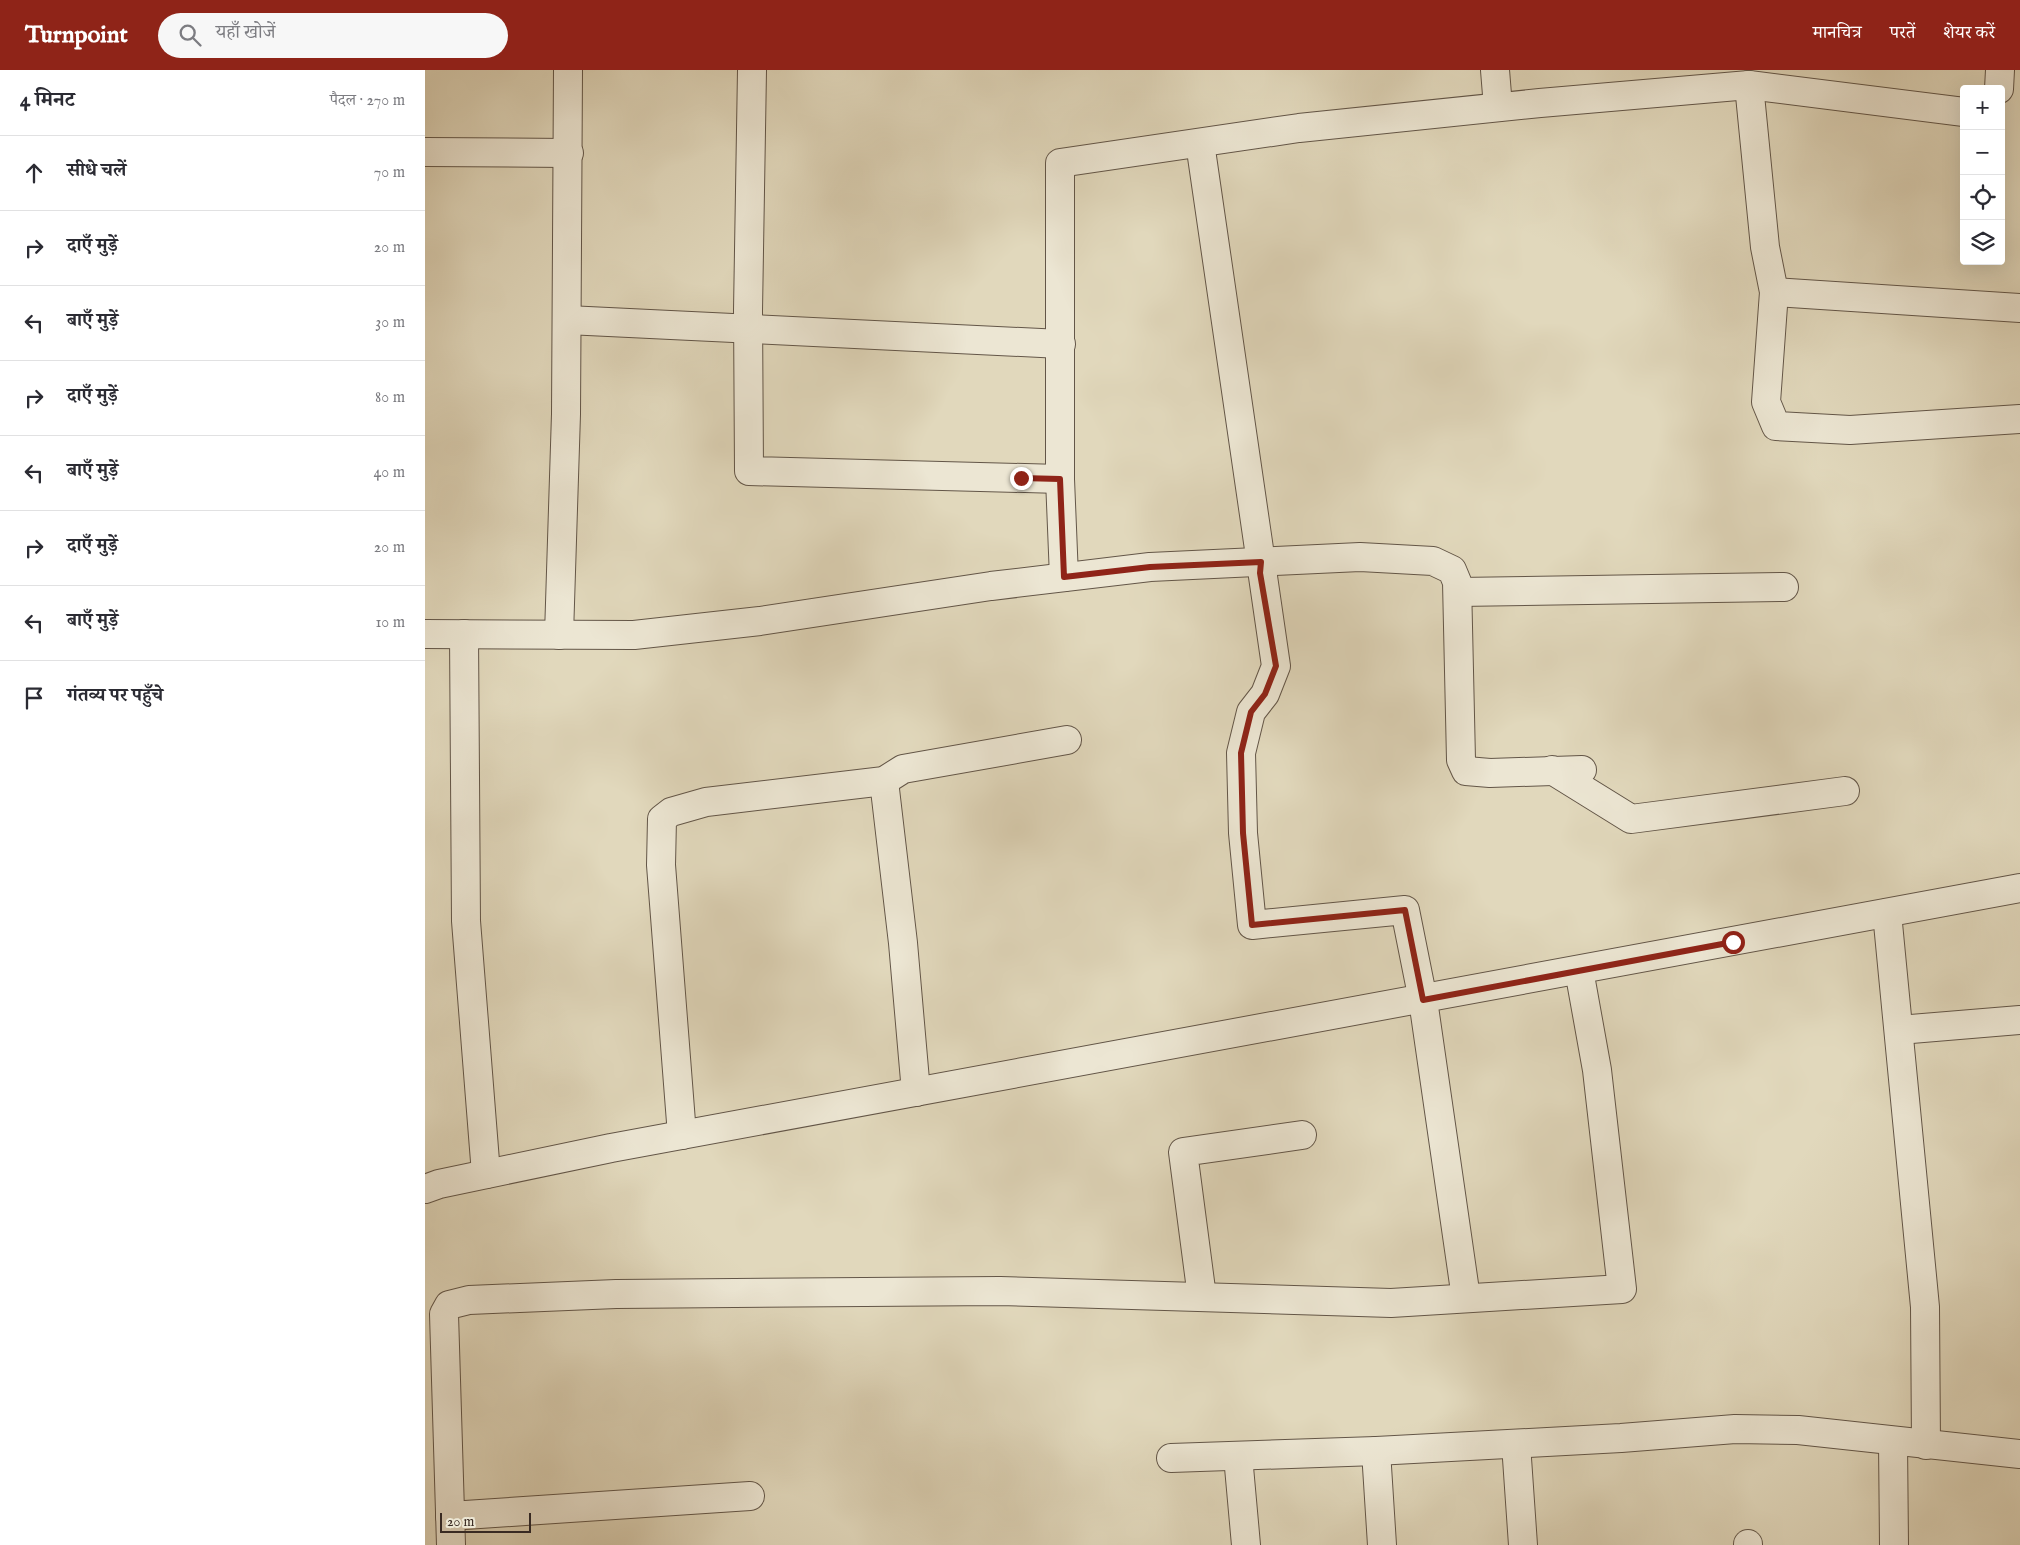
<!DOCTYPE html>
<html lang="hi">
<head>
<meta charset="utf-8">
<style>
	:root { --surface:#fff; --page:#f7f7f7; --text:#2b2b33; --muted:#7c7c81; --line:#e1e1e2; --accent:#8f2418 }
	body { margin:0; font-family:"IM FELL English","Noto Serif Devanagari",serif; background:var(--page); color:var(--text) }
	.controls { position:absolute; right:15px; top:15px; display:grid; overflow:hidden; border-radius:5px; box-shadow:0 5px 20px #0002 }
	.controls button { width:45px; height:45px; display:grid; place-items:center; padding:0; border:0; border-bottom:1px solid var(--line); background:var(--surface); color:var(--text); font:25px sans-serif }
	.scale { position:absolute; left:15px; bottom:12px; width:91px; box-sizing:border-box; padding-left:5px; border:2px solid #392a22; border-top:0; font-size:14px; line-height:18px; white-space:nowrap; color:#392a22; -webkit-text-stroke:4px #ece6d3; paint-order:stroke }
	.stop { position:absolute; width:15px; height:15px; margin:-11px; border:4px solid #8f2418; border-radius:50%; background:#fff }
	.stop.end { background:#8f2418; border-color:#fff; box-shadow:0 1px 5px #0008 }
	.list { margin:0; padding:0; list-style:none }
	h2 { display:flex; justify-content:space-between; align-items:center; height:65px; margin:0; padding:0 20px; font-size:21px }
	h2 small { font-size:16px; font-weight:400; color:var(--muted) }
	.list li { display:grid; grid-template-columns:32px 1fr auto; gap:15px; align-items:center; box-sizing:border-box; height:75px; padding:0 20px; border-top:1px solid var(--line) }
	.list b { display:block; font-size:19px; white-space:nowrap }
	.list em { font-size:16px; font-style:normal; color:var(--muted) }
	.icon { flex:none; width:28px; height:28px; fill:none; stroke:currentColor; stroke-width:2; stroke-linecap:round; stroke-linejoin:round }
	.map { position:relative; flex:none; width:1595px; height:1475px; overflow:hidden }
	header { display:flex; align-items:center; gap:30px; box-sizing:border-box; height:70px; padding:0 25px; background:var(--accent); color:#fff }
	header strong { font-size:24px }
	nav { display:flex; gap:28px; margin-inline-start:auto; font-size:18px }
	.search { width:350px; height:45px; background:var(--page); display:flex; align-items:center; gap:12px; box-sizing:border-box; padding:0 18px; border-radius:28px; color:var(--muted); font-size:19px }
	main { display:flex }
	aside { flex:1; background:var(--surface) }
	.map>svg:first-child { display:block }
</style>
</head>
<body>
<header>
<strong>Turnpoint</strong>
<div class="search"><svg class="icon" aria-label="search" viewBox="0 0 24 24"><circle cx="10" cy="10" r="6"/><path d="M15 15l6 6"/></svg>यहाँ खोजें</div>
<nav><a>मानचित्र</a><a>परतें</a><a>शेयर करें</a></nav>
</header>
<main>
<aside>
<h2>4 मिनट<small>पैदल · 270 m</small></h2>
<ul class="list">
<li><svg class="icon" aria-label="ahead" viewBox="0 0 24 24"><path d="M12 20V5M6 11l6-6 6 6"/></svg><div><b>सीधे चलें</b></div><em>70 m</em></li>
<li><svg class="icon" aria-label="right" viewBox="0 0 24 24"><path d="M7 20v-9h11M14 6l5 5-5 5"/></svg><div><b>दाएँ मुड़ें</b></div><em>20 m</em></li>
<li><svg class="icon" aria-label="left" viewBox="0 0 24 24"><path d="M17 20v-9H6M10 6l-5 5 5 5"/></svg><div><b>बाएँ मुड़ें</b></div><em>30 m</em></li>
<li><svg class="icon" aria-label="right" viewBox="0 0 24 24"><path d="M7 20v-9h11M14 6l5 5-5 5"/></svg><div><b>दाएँ मुड़ें</b></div><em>80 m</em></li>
<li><svg class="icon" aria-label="left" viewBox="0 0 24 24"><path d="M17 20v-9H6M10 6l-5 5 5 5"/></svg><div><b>बाएँ मुड़ें</b></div><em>40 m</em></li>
<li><svg class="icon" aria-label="right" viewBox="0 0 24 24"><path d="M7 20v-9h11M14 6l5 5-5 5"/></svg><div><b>दाएँ मुड़ें</b></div><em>20 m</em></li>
<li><svg class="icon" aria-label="left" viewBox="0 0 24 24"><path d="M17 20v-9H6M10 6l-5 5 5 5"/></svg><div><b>बाएँ मुड़ें</b></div><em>10 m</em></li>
<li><svg class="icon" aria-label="arrive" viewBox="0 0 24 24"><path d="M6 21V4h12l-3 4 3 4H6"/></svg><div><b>गंतव्य पर पहुँचे</b></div></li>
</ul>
</aside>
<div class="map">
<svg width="1595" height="1475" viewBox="0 0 1595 1475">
	<rect width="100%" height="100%" fill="#e1d8bc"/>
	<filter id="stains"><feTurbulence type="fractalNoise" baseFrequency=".004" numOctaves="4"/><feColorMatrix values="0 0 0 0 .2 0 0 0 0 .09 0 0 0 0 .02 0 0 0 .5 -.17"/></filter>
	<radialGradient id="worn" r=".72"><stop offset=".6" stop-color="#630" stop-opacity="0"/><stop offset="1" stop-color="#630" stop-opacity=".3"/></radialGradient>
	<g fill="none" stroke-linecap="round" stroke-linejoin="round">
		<defs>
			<g id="minor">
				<path d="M327,0L323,241L324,401L635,409"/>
				<path d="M1070,0L1073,37"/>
				<path d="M1324,15L1340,177L1349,222L1341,332L1351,356L1425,360L1595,349"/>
				<path d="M1574,19L1575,0"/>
				<path d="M775,73L851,596L840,624L826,642L816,683L818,763L827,855L980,840L998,930L1041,1228"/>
				<path d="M0,82L144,83"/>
				<path d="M1349,222L1595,238"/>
				<path d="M142,250L636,274"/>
				<path d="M639,507L635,409V93L874,58L1115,33L1324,15L1539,42"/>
				<path d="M1033,522L1359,517"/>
				<path d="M0,564L209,565L335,551L566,516L725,497L935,487L1008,491L1027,500L1032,512L1036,690L1041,701L1065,703L1157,700"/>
				<path d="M39,564L41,851L61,1104"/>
				<path d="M134,565L141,344L143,0"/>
				<path d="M1127,700L1206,749L1420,721"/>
				<path d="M459,711L478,873L491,1022"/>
				<path d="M1462,843L1500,1237L1501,1375"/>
				<path d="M1474,960L1595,950"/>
				<path d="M257,1065L236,795L237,749L246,742L281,732L459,711L478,699L642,670"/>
				<path d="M0,1119L14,1114L186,1078L1595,818"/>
				<path d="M777,1227L758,1082L877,1065"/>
				<path d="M1468,1371L1469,1475"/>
				<path d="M1091,1374L1098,1475"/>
				<path d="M951,1381L957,1475"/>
				<path d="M813,1386L821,1475"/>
				<path d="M746,1388L951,1381L1196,1368L1310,1359L1373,1360L1595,1384"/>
				<path d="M25,1446L325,1426"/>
				<path d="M26,1475L19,1244L24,1235L44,1230L191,1224L575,1221L966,1233L1197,1219L1172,1000L1154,900"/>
				<path d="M1323,1475V1474"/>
			</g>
		</defs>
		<!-- minor casing -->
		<use href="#minor" stroke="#635648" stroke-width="30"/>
		<!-- minor -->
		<use href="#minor" stroke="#ece6d3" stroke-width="28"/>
	</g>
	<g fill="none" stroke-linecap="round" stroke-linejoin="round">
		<!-- route -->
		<path stroke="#8f2418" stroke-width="6" d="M596,408L635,409L639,507L725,497L836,492L835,503L851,596L840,624L826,642L816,683L818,763L827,855L980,840L998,930L1308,872"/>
	</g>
	<rect width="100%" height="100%" filter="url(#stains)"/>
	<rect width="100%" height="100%" fill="url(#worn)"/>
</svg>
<div class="controls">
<button>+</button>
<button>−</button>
<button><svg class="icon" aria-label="locate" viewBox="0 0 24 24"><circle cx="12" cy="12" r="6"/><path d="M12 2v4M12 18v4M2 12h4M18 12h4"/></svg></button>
<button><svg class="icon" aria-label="layers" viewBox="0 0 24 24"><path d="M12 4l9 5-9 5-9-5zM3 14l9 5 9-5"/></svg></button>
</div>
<div class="scale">20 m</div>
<div class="stop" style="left:1308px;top:872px"></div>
<div class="stop end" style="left:596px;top:408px"></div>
</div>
</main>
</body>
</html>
